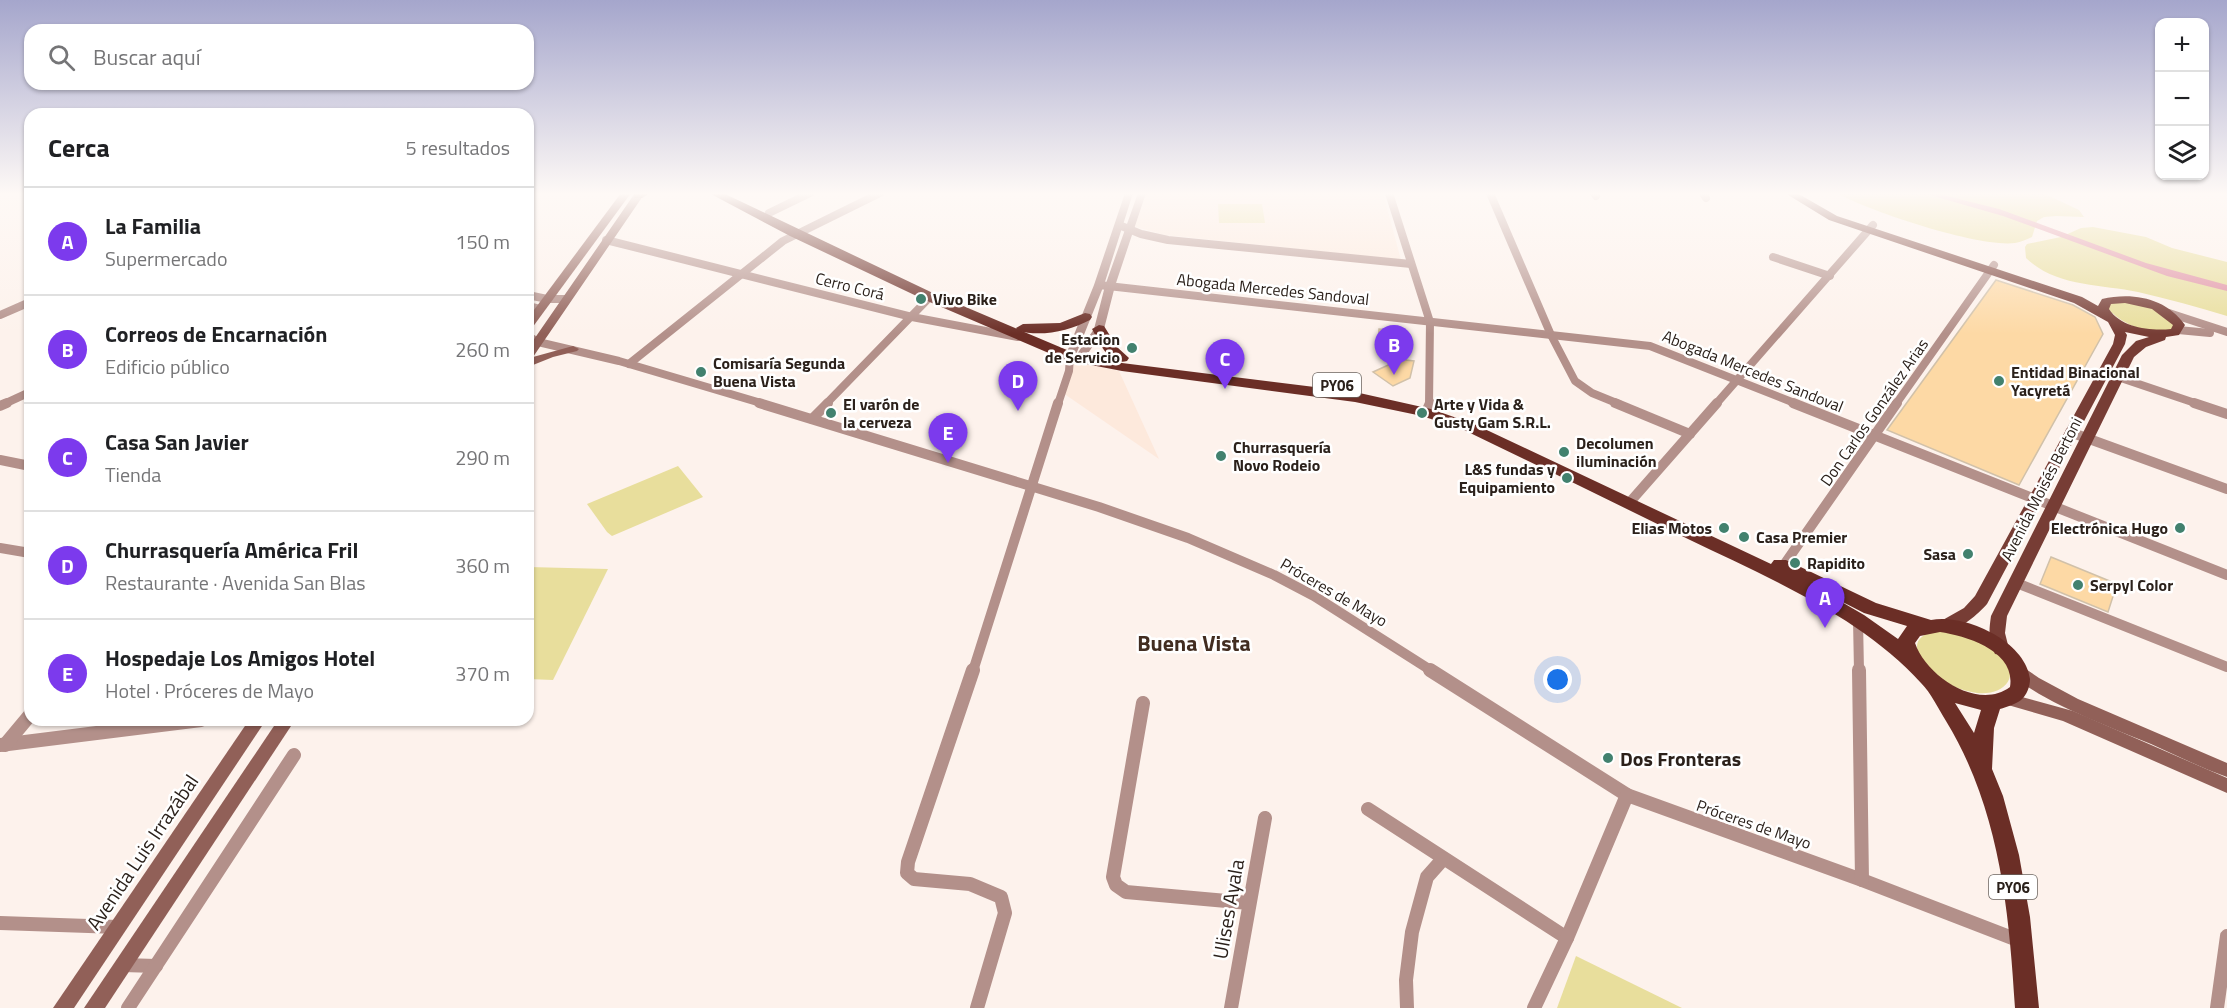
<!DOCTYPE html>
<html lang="es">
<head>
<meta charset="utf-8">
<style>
	:root { --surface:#fff; --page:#f6f6f6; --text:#202124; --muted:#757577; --line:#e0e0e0; --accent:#7c3aed }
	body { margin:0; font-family:"Titillium Web",sans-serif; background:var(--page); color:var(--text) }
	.controls { position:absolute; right:18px; top:18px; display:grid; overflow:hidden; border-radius:12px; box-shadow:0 2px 4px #0004 }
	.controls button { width:54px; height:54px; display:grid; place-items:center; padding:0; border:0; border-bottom:2px solid var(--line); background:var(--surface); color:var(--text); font:30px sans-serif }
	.you { position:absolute; left:1558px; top:680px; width:21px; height:21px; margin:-15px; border:4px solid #fff; border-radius:50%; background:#1a73e8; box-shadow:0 0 0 9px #1a73e833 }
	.badge { display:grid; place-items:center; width:39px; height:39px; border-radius:50%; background:var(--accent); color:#fff; font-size:20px; font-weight:700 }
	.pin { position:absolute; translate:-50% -50px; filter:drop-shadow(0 2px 3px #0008) }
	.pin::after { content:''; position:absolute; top:32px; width:21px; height:18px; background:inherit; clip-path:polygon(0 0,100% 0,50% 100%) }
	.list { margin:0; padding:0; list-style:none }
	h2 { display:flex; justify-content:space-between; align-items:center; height:78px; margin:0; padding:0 24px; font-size:26px }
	h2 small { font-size:20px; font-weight:400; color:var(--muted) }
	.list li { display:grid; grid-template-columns:39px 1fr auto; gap:18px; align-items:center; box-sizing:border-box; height:108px; padding:0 24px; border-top:2px solid var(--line) }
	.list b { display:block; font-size:22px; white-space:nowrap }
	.list p { margin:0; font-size:20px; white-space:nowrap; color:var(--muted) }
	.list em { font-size:20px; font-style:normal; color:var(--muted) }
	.icon { flex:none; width:33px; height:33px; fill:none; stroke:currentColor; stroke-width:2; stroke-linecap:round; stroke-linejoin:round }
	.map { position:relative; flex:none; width:2227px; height:1008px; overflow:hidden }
	.search { position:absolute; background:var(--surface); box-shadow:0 2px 4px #0004; left:24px; top:24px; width:510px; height:66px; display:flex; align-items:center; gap:15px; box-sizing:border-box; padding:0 21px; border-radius:18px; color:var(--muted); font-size:22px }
	.panel { position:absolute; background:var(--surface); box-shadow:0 2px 4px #0004; left:24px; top:108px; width:510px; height:618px; border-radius:18px }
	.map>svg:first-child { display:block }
</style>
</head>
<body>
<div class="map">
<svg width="2227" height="1008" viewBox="0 0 2227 1008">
	<rect width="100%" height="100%" fill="#fdf2ec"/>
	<!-- built -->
	<g fill="#fde9dc">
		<path d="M1140,193H1383L1401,260L1165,235L1129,225Z"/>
		<path d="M1075,362L1119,371L1159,459L1063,393Z"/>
	</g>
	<!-- green -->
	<g fill="#e8de9c">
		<path d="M1837,193H2043L2079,210L2084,217L2056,216L2044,217L2037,221L2032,237C2027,239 2021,242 2015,243C1980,248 1868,211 1837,193Z"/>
		<path d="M1218,204H1262L1265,223H1219Z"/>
		<path d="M2093,227L2146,237L2172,248L2227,262V316C2198,307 2168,299 2138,292C2100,284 2056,287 2026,258L2025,247L2027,244L2061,237L2081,228Z"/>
		<path d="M2122,301L2152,306L2175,326C2160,342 2118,323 2108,308L2109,304Z"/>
		<path d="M678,466L703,497L612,536L607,532L587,504Z"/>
		<path d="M528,567L608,569L553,680L528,679Z"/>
		<path d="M1946,630C1966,635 1984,641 2000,655C2023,677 2003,696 1977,693C1970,692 1962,690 1955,687C1942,681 1902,651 1923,636C1928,632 1939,632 1946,630Z"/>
		<path d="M1576,956L1682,1008H1557Z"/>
	</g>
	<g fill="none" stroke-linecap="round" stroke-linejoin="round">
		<!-- canal -->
		<path fill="#e091a3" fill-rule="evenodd" d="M1923,193H1935L1999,209L2146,263L2227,285V291L2167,276L2003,216Z"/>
	</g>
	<!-- building -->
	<g fill="#fdd9a5" stroke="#d1c1a9" stroke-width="1.5">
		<path d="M1996,280L2073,305L2095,317L2103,334L2019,485L1887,430Z"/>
		<path d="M1379,329L1407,332L1406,351L1378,347Z"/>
		<path d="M1406,357V360L1414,361L1410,378L1393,386L1373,372Z"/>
		<path d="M2051,557L2117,584L2108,612L2040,584Z"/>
	</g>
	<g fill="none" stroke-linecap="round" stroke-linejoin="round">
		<!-- minor-far2 -->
		<g stroke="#b3908a" stroke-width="8">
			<path d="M1389,193L1430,322L1429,404"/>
			<path d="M1490,193L1551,335L1575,381L1592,393L1619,404"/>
			<path d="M1594,193L1596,196"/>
			<path d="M1703,193L1706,198"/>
			<path d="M769,213L810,193"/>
			<path d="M1119,225L1141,234L1168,240L1411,264"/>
			<path d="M606,240L912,317L1018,337"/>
			<path d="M1773,257L1830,276"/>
			<path d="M1099,285L1650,346L1797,404"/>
			<path d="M528,295L547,299H566"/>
			<path d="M528,306L540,309"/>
			<path d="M2169,313L2227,332"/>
			<path d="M0,315L30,302"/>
			<path d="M2178,330L2210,333"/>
			<path d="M528,336L538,342L619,361L764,404"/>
			<path d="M629,364L783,241L880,193"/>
			<path d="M2103,372L2198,404"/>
			<path d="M4,404L30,392"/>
			<path d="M826,404L930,297"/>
			<path d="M1058,404L1069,371L1070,357"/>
			<path d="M1716,404L1873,225"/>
			<path d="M1896,404L1994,265"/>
		</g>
		<!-- minor-far1 -->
		<g stroke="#b3908a" stroke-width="10">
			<path d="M759,403L1099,507L1188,538L1274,575L1314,596L1432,671"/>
			<path d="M1615,403L1690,434"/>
			<path d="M1793,403L2227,575"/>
			<path d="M2194,403L2227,414"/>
			<path d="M0,406L7,403"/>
			<path d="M1426,412L1430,403"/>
			<path d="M812,419L828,403"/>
			<path d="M2070,432L2227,489"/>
			<path d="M0,460L30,466"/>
			<path d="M1630,502L1717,403"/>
			<path d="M0,548L30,553"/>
			<path d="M1779,572L1897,403"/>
			<path d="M2014,582L2227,667"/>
			<path d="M1858,620L1859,671"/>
			<path d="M973,671L1058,403"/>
		</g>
		<!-- minor -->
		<g stroke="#b3908a" stroke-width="14">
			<path d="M973,670L908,862L907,873L914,879L970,884L1001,897L1005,913L977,1008"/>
			<path d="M1430,670L1627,795L1862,880L2020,941"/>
			<path d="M1859,670L1862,880"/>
			<path d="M1143,703L1113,877L1116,885L1126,892L1249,903"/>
			<path d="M0,745L201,720"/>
			<path d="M5,745L30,715"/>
			<path d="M1368,809L1567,938"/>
			<path d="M0,923L118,927"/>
			<path d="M123,965L156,966"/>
			<path d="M128,1008L294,755"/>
			<path d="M1231,1008L1265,818"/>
			<path d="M1407,1008L1406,980L1412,932L1427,877L1443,859"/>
			<path d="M1534,1008L1567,938L1627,795"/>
			<path d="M2217,1008L2227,936"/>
		</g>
		<!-- tertiary -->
		<path fill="#b3908a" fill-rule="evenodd" d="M1125,193H1133L1104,285L1075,357L1094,329L1105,286L1138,193H1146L1115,286L1104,329L1083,361L1066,359L1065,357L1094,285Z"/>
		<!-- secondary -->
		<g fill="#916058" fill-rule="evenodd">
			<path d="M621,193H631L532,328L528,329V318Z"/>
			<path d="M635,193H645L533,357L573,346L579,349L577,351L553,357L528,367V348Z"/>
			<path d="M2017,663L2039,678L2078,699L2227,763V777C2201,768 2176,755 2151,744C2120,731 2024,696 2009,669L2012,665Z"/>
			<path d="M2007,693L2073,711L2227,778V793L2063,721L2001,703L1999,699L2001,695Z"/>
			<path d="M249,720H266L74,1008H53Z"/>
			<path d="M278,720H295L105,1008H84Z"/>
		</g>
		<!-- primary -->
		<path fill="#773d35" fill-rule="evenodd" d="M1785,193H1797L1837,216L2082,297L2098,306L2102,299C2133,292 2166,298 2185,325L2179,335L2166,337L2165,340L2146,347L2134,357L2007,616L2005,633L2009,649L2007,654L2001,655L1995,654C1988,641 1989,630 1991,616L2122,355L2136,341L2149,337L2125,332L2127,335L2125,344L1987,604C1977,615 1957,634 1941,629L1939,625L1941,621L1964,608L1975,596L2113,344L2115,335L2108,322L2074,303L1829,220ZM2125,303L2152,309L2173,325L2171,329C2151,331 2121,328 2109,309L2111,304Z"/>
		<!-- trunk -->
		<g fill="#6b2e26" fill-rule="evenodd">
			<path d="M634,193H650L642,198H634Z"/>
			<path d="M709,193H723L935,294L1074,353L1122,363L1355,392L1431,409L1474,424L1771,564L1774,560H1786L1876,603L1931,620C1964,613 2026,641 2030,679C2030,686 2027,695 2021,700C2016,704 2007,707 2000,709L1994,728L1992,769L2003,796L2019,855L2030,917L2039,1008H2015C2009,908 1999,808 1946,721C1938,708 1931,693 1921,683C1862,617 1767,577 1688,539C1613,502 1538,466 1464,430L1422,416L1355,402L1122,371L1065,360L925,300L790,236ZM1833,597L1864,613L1907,626L1898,639L1864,615ZM1940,632C1967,636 2016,651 2010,687C1978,711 1926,676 1915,643L1920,636ZM1955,703L1981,710L1974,733Z"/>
			<path d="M1085,313L1090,314L1092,317L1090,320C1069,331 1042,337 1018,331L1016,328L1023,324L1060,323Z"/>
			<path d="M1099,325L1104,326L1117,347L1129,358L1127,361C1109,366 1099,342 1092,329Z"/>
		</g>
	</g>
	<!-- sky -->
	<linearGradient id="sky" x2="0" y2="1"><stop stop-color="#a5a6cc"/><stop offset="0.58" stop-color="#fef9f6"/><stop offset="1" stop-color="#fef9f6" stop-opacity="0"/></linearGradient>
	<rect width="2227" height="334" fill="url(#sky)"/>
	<!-- markers -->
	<g fill="#42816e" stroke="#fff" stroke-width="2">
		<circle cx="921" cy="299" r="6"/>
		<circle cx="1132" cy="348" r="6"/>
		<circle cx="701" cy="372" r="6"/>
		<circle cx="1999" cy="381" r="6"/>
		<circle cx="831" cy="413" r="6"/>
		<circle cx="1422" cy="413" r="6"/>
		<circle cx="1564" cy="452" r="6"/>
		<circle cx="1221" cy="456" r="6"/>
		<circle cx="1567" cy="478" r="6"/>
		<circle cx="1724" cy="528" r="6"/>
		<circle cx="2180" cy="528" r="6"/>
		<circle cx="1744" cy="537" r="6"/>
		<circle cx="1968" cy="554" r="6"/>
		<circle cx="1795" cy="563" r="6"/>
		<circle cx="2078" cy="585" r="6"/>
		<circle cx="1608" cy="758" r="6"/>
	</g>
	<g text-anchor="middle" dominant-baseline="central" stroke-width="5" stroke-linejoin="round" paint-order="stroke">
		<!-- shield labels -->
		<g fill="#fff" stroke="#6b645f" stroke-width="1.5">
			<rect x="1313" y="373" width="48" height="24" rx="4.5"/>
			<rect x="1989" y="875" width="48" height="24" rx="4.5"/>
		</g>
		<g font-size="15" font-weight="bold" fill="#2b211b">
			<text x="1337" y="385">PY06</text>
			<text x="2013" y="887">PY06</text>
		</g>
		<!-- street labels -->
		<g font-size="16" fill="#2b211b" stroke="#fff">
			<text transform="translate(850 286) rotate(14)">Cerro Corá</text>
			<text transform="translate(1273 289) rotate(6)">Abogada Mercedes Sandoval</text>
			<text transform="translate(1753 371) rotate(22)">Abogada Mercedes Sandoval</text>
			<text transform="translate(1874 412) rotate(-55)">Don Carlos González Arias</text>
			<text transform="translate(2041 489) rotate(-63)">Avenida Moisés Bertoni</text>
			<text transform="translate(1334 592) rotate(30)">Próceres de Mayo</text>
			<text transform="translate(1754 824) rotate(19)">Próceres de Mayo</text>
		</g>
		<!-- poi labels -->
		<g font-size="16" font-weight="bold" fill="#2b211b" stroke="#fff" text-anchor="start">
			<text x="933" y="299">Vivo Bike</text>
			<text x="1120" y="339" text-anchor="end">Estacion<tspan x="1120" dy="18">de Servicio</tspan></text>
			<text x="713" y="363">Comisaría Segunda<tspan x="713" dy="18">Buena Vista</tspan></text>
			<text x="2011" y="372">Entidad Binacional<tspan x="2011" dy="18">Yacyretá</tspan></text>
			<text x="843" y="404">El varón de<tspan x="843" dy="18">la cerveza</tspan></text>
			<text x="1434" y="404">Arte y Vida &amp;<tspan x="1434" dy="18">Gusty Gam S.R.L.</tspan></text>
			<text x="1576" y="443">Decolumen<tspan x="1576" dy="18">iluminación</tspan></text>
			<text x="1233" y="447">Churrasquería<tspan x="1233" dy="18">Novo Rodeio</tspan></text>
			<text x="1555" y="469" text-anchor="end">L&amp;S fundas y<tspan x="1555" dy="18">Equipamiento</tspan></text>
			<text x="1712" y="528" text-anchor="end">Elias Motos</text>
			<text x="2168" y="528" text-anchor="end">Electrónica Hugo</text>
			<text x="1756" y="537">Casa Premier</text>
			<text x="1956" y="554" text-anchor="end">Sasa</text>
			<text x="1807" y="563">Rapidito</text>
			<text x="2090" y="585">Serpyl Color</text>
		</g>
		<!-- near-poi labels -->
		<g font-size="20" font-weight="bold" fill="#2b211b" stroke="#fff" text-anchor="start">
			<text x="1620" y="758">Dos Fronteras</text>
		</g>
		<!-- near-street labels -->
		<g font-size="20" fill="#2b211b" stroke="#fff">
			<text transform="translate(142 852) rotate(-56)">Avenida Luis Irrazábal</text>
			<text transform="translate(1228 909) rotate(-80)">Ulises Ayala</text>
		</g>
		<!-- district labels -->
		<g font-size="22" font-weight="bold" fill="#422d21" stroke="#fff">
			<text x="1194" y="643">Buena Vista</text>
		</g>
	</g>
</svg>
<div class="controls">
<button>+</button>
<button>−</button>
<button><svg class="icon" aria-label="layers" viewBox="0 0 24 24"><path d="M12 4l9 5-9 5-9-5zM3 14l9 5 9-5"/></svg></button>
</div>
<div class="you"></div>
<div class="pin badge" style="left:1825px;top:628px">A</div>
<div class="pin badge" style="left:1394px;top:375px">B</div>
<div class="pin badge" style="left:1225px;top:389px">C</div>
<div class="pin badge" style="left:1018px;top:411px">D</div>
<div class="pin badge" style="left:948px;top:463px">E</div>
<div class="search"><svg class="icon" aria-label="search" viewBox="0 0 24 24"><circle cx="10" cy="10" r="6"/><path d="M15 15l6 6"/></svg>Buscar aquí</div>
<section class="panel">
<h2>Cerca<small>5 resultados</small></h2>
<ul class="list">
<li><span class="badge">A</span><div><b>La Familia</b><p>Supermercado</p></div><em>150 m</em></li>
<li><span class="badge">B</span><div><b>Correos de Encarnación</b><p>Edificio público</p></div><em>260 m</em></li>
<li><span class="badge">C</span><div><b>Casa San Javier</b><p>Tienda</p></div><em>290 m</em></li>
<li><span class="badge">D</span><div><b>Churrasquería América Fril</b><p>Restaurante · Avenida San Blas</p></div><em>360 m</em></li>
<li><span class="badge">E</span><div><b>Hospedaje Los Amigos Hotel</b><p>Hotel · Próceres de Mayo</p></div><em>370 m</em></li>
</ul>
</section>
</div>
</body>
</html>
